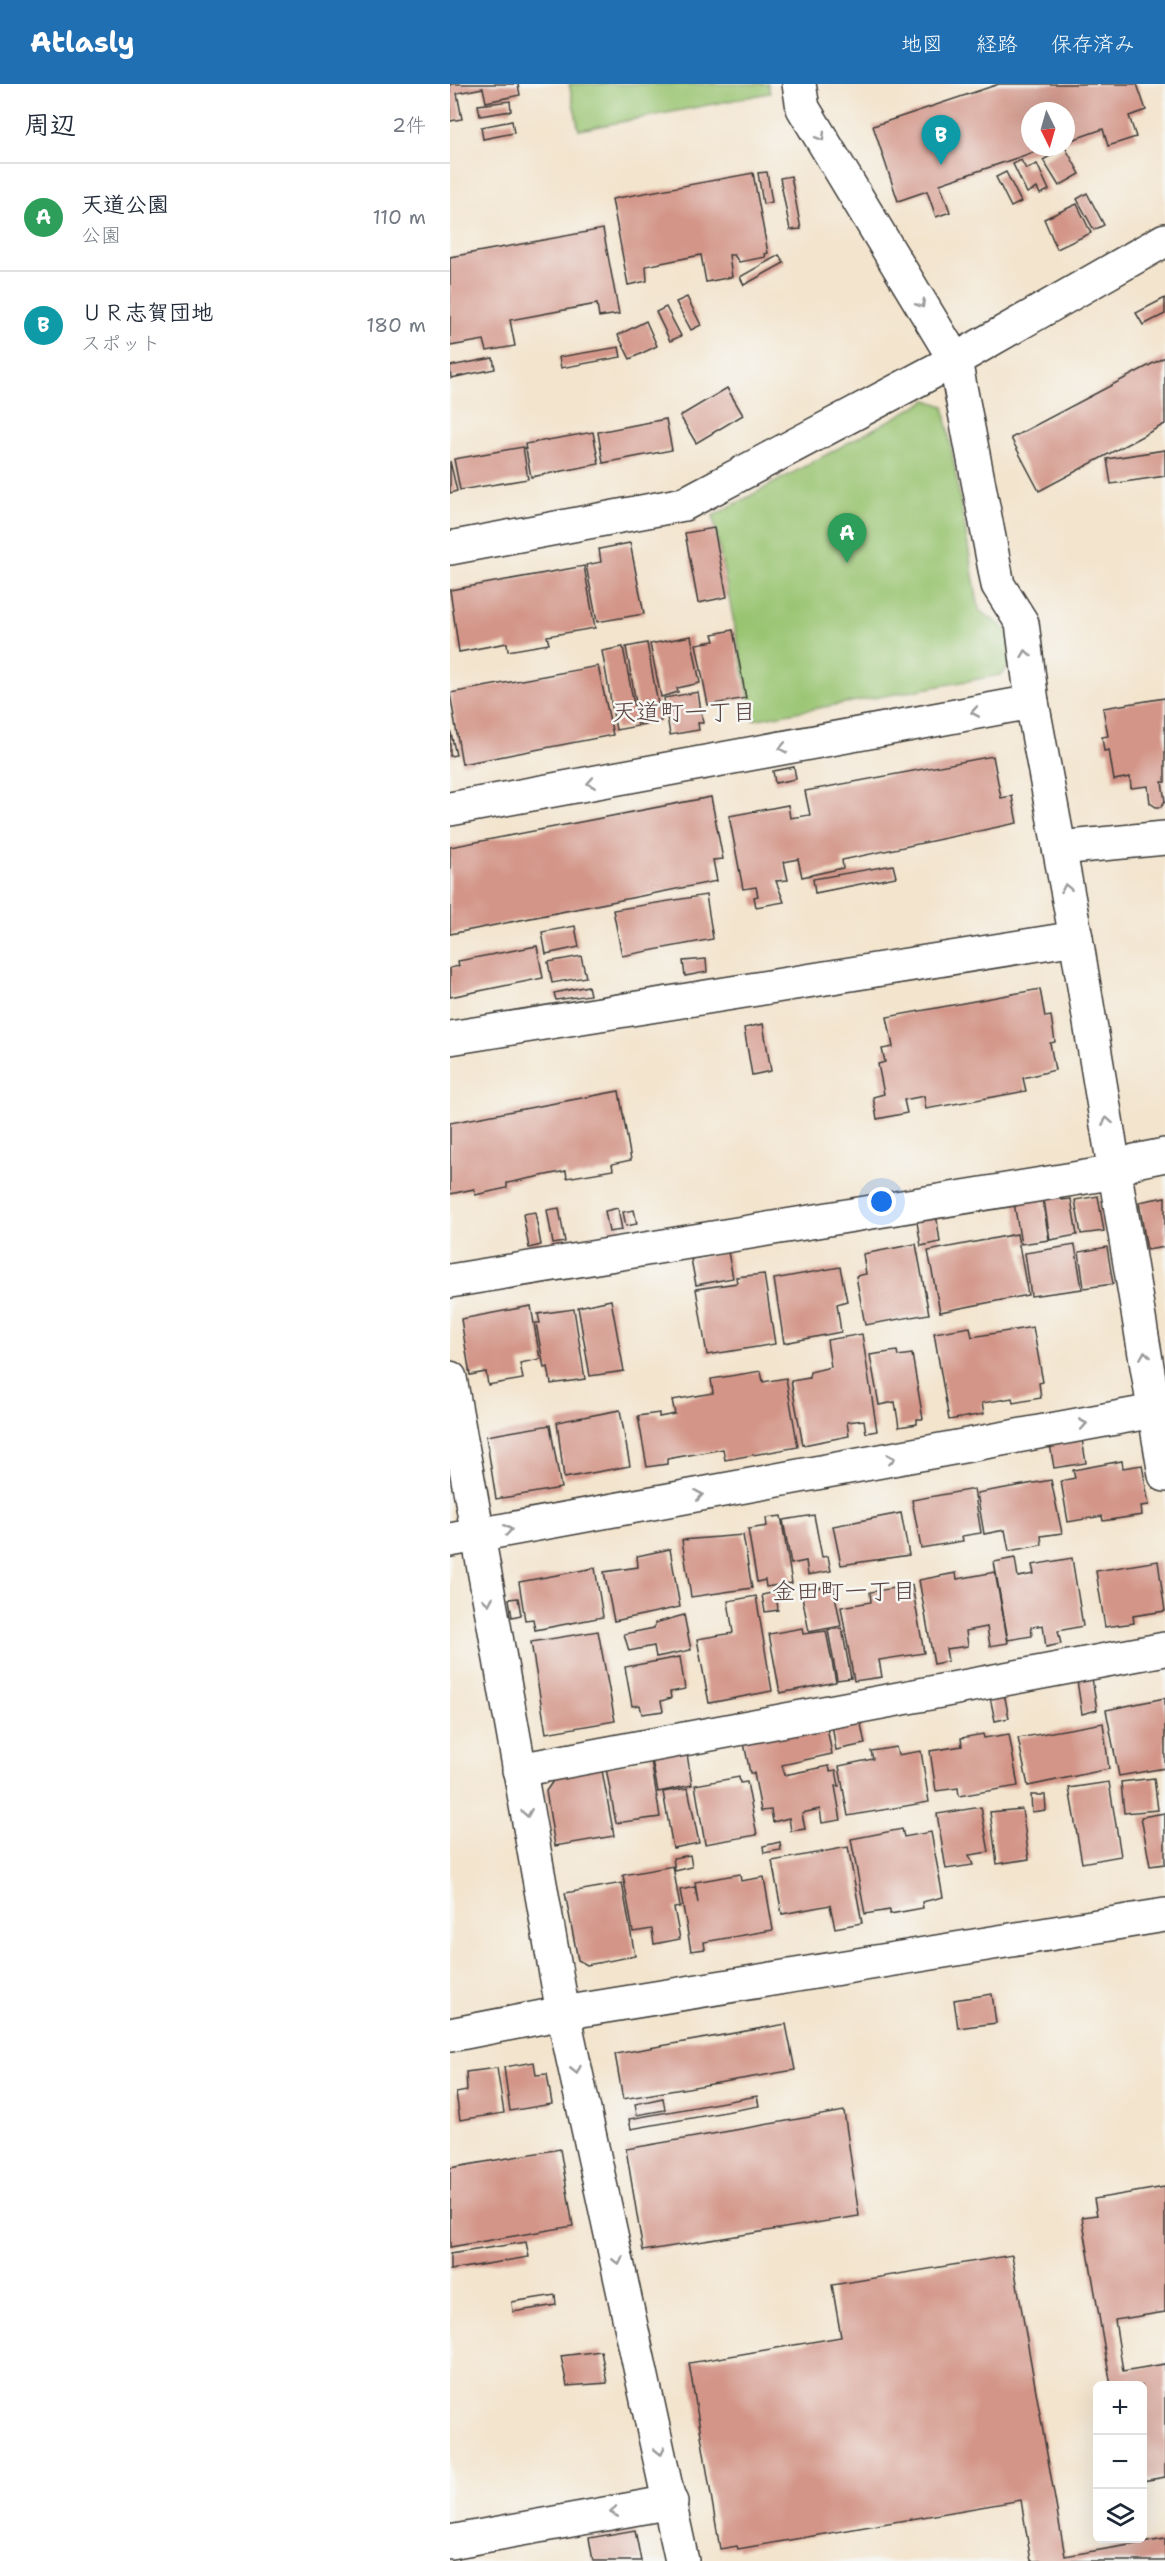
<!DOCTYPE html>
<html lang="ja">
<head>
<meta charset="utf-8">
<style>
	:root { --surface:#fff; --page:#f2f2f3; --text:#1f2937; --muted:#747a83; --line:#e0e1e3; --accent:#1f6fb2 }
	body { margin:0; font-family:"Shantell Sans","Klee One",sans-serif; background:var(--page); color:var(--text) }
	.controls { position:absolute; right:18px; bottom:18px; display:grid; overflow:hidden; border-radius:9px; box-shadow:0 6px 24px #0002 }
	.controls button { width:54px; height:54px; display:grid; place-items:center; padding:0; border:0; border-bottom:2px solid var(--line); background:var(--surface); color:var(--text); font:30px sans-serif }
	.compass { position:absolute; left:571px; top:18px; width:54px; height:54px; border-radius:50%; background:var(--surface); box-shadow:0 6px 24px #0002; rotate:175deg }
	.you { position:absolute; left:432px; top:1118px; width:21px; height:21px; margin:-15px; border:4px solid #fff; border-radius:50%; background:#1a73e8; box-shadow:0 0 0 9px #1a73e833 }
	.badge { display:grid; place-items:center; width:39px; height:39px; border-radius:50%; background:var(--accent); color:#fff; font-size:20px; font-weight:700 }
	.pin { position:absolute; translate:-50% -50px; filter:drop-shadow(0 2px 3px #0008) }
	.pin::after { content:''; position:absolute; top:32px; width:21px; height:18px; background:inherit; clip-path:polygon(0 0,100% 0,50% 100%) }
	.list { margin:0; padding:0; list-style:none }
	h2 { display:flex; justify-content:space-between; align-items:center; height:78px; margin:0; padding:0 24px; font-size:26px }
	h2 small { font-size:20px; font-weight:400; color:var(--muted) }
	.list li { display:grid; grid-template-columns:39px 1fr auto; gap:18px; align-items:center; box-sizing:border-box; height:108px; padding:0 24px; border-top:2px solid var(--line) }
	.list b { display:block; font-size:22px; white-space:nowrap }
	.list p { margin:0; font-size:20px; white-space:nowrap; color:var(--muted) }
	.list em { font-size:20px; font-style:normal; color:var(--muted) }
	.icon { flex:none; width:33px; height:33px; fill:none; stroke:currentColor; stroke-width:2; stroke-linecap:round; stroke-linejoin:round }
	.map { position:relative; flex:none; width:715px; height:2477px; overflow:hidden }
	header { display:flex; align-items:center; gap:36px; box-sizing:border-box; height:84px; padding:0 30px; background:var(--accent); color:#fff }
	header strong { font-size:28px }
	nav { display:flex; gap:33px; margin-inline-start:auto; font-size:21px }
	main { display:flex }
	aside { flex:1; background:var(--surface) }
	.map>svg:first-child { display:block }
</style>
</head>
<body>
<header>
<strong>Atlasly</strong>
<nav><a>地図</a><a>経路</a><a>保存済み</a></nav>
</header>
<main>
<aside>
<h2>周辺<small>2件</small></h2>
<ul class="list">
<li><span class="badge" style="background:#2e9e5b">A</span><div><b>天道公園</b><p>公園</p></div><em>110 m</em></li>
<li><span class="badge" style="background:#0f9aa8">B</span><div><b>ＵＲ志賀団地</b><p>スポット</p></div><em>180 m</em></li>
</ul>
</aside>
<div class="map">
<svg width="715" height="2477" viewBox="0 0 715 2477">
	<rect width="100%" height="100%" fill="#f6f6f2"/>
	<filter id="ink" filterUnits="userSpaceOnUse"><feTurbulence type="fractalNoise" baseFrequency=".0167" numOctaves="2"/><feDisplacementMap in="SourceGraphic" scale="12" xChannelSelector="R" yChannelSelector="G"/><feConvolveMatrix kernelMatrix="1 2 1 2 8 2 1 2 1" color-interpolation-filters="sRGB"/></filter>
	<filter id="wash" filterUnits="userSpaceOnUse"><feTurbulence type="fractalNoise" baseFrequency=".008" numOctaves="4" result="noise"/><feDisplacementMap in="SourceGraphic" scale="24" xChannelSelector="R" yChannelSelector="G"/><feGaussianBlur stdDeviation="1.35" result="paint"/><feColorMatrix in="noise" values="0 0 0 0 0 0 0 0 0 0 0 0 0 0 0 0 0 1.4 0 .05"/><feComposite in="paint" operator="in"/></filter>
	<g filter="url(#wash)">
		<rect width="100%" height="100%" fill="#f3e4cd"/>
		<!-- green -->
		<g fill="#99c471" stroke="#5a7046" stroke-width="1.5">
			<path d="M119,0H318L320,9L129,46Z"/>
			<path d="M477,316L494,322L529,526L557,546L564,578L550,591L303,636L263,432Z"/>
		</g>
		<g id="blocks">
			<!-- building -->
			<g fill="#d39588">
				<path d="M0,0H68L70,11L36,18L33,4L7,9L12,35L0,37Z"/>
				<path d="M549,0H687L696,26L679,32L686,53L658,62L653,45L616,58V27H580V63H599L490,100L500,128L486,133L477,107L448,117L423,42Z"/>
				<path d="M60,17L61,27L30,32L28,21Z"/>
				<path d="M62,37L64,49L33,55L31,43Z"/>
				<path d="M615,63L630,90L609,102L593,76Z"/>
				<path d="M571,76L576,85L587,80L599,106L590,110L587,104L577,109L563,80Z"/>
				<path d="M317,88L322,118L313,120L308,89Z"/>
				<path d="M556,88L571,118L561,123L546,93Z"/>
				<path d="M303,89L318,169L315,170L316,173L289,178L284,171H279L282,193L256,198L251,171L196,182L197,197L178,201L162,115Z"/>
				<path d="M341,92L351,145L340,146L330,94Z"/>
				<path d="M637,109L654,141L644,146L627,115Z"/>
				<path d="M627,120L641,149L607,165L594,135Z"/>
				<path d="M153,145L169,230L149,233L147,220L60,236L65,262L37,267L34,256L0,262V173Z"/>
				<path d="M329,171L334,179L294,201L290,193Z"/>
				<path d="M237,213L251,241L241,246L226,218Z"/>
				<path d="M715,214V230L693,241L686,229Z"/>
				<path d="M216,223L231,252L220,257L206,228Z"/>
				<path d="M196,237L207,262L180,275L168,251Z"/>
				<path d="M169,263L171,273L111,284L109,273Z"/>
				<path d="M715,273V340L589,407L561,354Z"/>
				<path d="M43,274L45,285L1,294L0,282Z"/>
				<path d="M277,304L293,331L246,359L230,332Z"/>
				<path d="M216,335L222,366L153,379L148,348Z"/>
				<path d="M143,348L149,380L81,393L75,360Z"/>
				<path d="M73,363L78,395L10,406L4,375Z"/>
				<path d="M715,366V392L661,400L657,375Z"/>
				<path d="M0,377L7,407L0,409Z"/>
				<path d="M264,444L277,513L248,519L235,449Z"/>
				<path d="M180,459L194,530L147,538L136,481L151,478L149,465Z"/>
				<path d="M134,482L145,544L97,552L99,560L58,567L57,559L9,568L0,506Z"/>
				<path d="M283,546L296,614L258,621L246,560L265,557L263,550Z"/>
				<path d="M241,552L250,599L227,604L228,608L211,613L200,560Z"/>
				<path d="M197,559L211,637L190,641L176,563Z"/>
				<path d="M173,563L188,642L166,646L152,567Z"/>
				<path d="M148,582L163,651L12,680L0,609Z"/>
				<path d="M248,608L253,639H248L249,646L220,651L214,614Z"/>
				<path d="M715,614V698H712L715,717L711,723H706L700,719L698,702L681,704L680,693L664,696L659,666L654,667L652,653L658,652L653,624Z"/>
				<path d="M0,645L6,671L0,672Z"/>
				<path d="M543,672L551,714L562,712L567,739L392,776L393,784L352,793L348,775L334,778L338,796L326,797L334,818L306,823L304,813L308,812L306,803L293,805L279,732L338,721L340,734L360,731L355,707Z"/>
				<path d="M344,683L346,695L325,699L323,687Z"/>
				<path d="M261,713L273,775L263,776L267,797L0,850V763Z"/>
				<path d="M443,781L446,793L365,809L363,795Z"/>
				<path d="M256,811L263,855L172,872L163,826Z"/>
				<path d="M125,842L129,863L96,870L92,848Z"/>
				<path d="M87,862L93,894L0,913V884L9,882L8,877Z"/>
				<path d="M131,872L136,893L102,899L98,878Z"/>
				<path d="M256,875L257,888L235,892L233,877Z"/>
				<path d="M138,902L140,911L106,916L104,909Z"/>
				<path d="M590,905L595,933L601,932L605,958L600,959L605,986L573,994L576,1007L476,1025L474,1012L454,1016L457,1029L427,1035L423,1013L434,1010L428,980L435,978L432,965L443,963L437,933Z"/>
				<path d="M313,940L321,987L302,991L294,944Z"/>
				<path d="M169,1007L181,1076L162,1080L163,1086L117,1094L116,1087L57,1099V1104L25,1111L24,1105L0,1110V1039Z"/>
				<path d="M611,1105L612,1116L621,1115L627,1151L600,1156L593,1108Z"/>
				<path d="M591,1108L599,1156L571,1160L563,1113Z"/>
				<path d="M648,1112L654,1147L631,1150L625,1116Z"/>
				<path d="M715,1113V1163L697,1166L689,1118Z"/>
				<path d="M109,1124L115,1158L103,1160L97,1126Z"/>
				<path d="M168,1124L172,1146L159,1148L155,1127Z"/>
				<path d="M184,1126L187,1140L176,1142L173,1128Z"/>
				<path d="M85,1128L91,1161L79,1164L73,1130Z"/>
				<path d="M486,1129L490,1158L471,1162L466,1132Z"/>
				<path d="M567,1150L578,1211L490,1228L478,1167Z"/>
				<path d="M466,1160L479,1230L415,1241L406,1192L416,1190L413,1170Z"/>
				<path d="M625,1161L632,1205L581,1212L575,1169Z"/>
				<path d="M657,1163L663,1200L634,1204L629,1168Z"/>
				<path d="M278,1168L283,1194L246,1201L241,1175Z"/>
				<path d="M390,1183L397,1217L387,1220L391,1248L334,1259L324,1195Z"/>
				<path d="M314,1190L325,1260L257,1271L246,1205L287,1199L286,1193Z"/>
				<path d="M161,1216L174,1287L140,1292L128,1223Z"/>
				<path d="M81,1222L90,1275L70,1279L73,1295L38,1301L36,1288L20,1291L11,1235Z"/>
				<path d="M124,1225L135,1295L101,1300L98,1283L94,1284L86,1239H90L88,1230Z"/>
				<path d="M520,1243L522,1253L583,1243L593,1298L589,1299L591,1314L563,1319L562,1314L532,1319L534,1330L499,1336L484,1249Z"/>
				<path d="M412,1250L427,1347L416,1349L414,1336L397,1338L399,1352L353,1361L341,1297L359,1294L360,1288L381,1283L377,1256Z"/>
				<path d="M447,1267L448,1272L462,1270L473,1335H467V1340L449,1343L445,1318L429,1321L420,1271Z"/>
				<path d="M311,1287L313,1298L336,1294L348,1363L275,1376L273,1365L217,1375V1380L197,1383L188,1332L209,1329V1333L225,1330L222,1316L263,1309L261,1295Z"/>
				<path d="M170,1326L180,1382L114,1394L107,1338Z"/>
				<path d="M100,1341L111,1404L46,1415L36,1352Z"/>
				<path d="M631,1349L636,1379L604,1384L599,1354Z"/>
				<path d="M672,1377L673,1384L692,1381L699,1421L691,1422L692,1431L653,1437L652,1432L618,1438L611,1397L625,1394L623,1386Z"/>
				<path d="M601,1396L612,1449L591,1452L592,1461L559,1467L555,1446L534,1450L527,1409Z"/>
				<path d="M524,1405L531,1449L512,1452L513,1457L471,1464L462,1416Z"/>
				<path d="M451,1429L459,1471L391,1481L383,1442Z"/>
				<path d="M364,1431L372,1473L378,1472L381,1487L358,1491L356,1477L341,1480L333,1436Z"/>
				<path d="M331,1432L342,1499L316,1503L315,1496L307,1498L298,1445L317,1442L316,1434Z"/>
				<path d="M293,1451L302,1504L241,1513L232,1456Z"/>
				<path d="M220,1465L230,1523L164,1537L154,1488L188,1483L187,1472Z"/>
				<path d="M565,1474L568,1493L584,1490L582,1481L622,1474L633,1542L608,1547L611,1560L596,1563L593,1541L581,1543L582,1552L558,1556L544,1478Z"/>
				<path d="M708,1477L715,1527L683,1532L684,1539L655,1543L646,1487Z"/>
				<path d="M145,1484L153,1533L85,1546L83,1535L75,1536L69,1498Z"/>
				<path d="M545,1488L558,1559L540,1562L537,1543L516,1547L518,1562L496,1565L498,1577L484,1580L469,1496L506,1489L507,1495Z"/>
				<path d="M383,1501L391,1542L359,1548L351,1507Z"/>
				<path d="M462,1501L474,1569L429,1576L432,1593L404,1597L391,1523L421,1518L420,1508Z"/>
				<path d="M326,1508L328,1526L315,1528L312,1511Z"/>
				<path d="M306,1512L322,1607L259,1619L247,1555L283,1549L278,1517Z"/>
				<path d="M68,1514L71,1531L62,1533L59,1515Z"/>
				<path d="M234,1531L241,1566L206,1573L204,1562L179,1567L174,1550L204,1544L205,1539Z"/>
				<path d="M352,1544L353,1550L376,1547L386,1598L330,1609L319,1550Z"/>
				<path d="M392,1544L401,1594L387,1596L378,1546Z"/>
				<path d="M148,1547L165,1637L96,1649L81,1558Z"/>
				<path d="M230,1573L235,1605L220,1608L221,1614L211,1617L213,1627L192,1630L190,1621L182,1622L175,1583Z"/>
				<path d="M642,1594L647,1626L632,1630L627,1596Z"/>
				<path d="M554,1609L559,1634L545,1637L540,1613Z"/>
				<path d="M715,1614V1684L669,1692L656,1626Z"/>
				<path d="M410,1635L415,1660L386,1666L382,1640Z"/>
				<path d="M376,1638L382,1670L332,1681L334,1691L379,1682L380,1687L386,1686L389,1702H385L391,1736L372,1739L370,1725L352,1729L355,1745L341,1747L339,1734L323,1738L321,1726L311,1727L304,1689H300L293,1654Z"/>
				<path d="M653,1639L659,1685L578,1702L568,1654Z"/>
				<path d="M533,1650L534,1654L559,1650L568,1702L509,1712L508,1704L486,1707L480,1667L512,1662L511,1654Z"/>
				<path d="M446,1663L448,1671L471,1667L479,1718L398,1732L389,1682L423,1675L421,1667Z"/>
				<path d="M236,1664L242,1701L208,1708L201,1670Z"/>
				<path d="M201,1676L210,1733L166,1739L156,1684Z"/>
				<path d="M151,1681L164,1752L105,1762L96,1707L110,1687Z"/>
				<path d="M289,1693L290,1699L297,1698L307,1751L255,1760L245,1701Z"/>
				<path d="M704,1694L708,1726L674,1729L671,1698Z"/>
				<path d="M659,1698L671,1772L632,1779L619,1704Z"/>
				<path d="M238,1704L249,1759L223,1764L213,1708Z"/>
				<path d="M581,1711H595L596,1726L582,1728Z"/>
				<path d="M531,1723L539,1768L519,1771L523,1781L496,1785L487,1730Z"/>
				<path d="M572,1725L579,1775L547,1780L540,1728Z"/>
				<path d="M715,1729V1780L700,1782L691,1733Z"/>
				<path d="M452,1745L454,1753L481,1748L493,1813L472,1818L473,1824L440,1830V1826L415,1830L401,1755Z"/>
				<path d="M330,1758L331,1766L314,1769L313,1762Z"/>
				<path d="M398,1763L412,1839L385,1844L380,1821L332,1830L322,1777Z"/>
				<path d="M240,1771L242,1783L225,1787L223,1774Z"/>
				<path d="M223,1782L230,1823L224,1824L230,1855L204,1860L202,1845L183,1848L173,1791Z"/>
				<path d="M290,1790L291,1797L314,1793L323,1846L254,1858L255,1865L241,1867L230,1806L245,1803L248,1819L245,1798Z"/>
				<path d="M172,1799L185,1872L137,1881L128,1876L115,1809Z"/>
				<path d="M542,1910L546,1939L508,1944L504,1916Z"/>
				<path d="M336,1940L345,1986L173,2015L165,1970Z"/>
				<path d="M84,1978L86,1991L97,1990L102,2020L60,2027L54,1983Z"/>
				<path d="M47,1984L54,2029L10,2036L6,2009L17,2007L16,1988Z"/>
				<path d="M307,2012L309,2022L181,2045L179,2035Z"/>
				<path d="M213,2014L215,2026L187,2031L185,2020Z"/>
				<path d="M394,2027L409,2132L193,2167L176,2065Z"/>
				<path d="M110,2065L123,2142L0,2163V2084Z"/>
				<path d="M715,2103V2228L665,2236L673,2287L715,2280V2393L692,2397V2302H661L632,2133L647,2131L644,2115Z"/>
				<path d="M76,2158L79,2173L0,2186V2170Z"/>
				<path d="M562,2171L615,2472L715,2455V2477H581L571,2416L288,2465L287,2462L270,2465L239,2279L391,2253L382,2201Z"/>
				<path d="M105,2211L106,2221L63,2228L62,2218Z"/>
				<path d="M151,2267L157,2299L117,2302L111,2272Z"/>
				<path d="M185,2446L191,2477H143L139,2454Z"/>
			</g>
		</g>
	</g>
	<g filter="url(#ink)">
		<use href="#blocks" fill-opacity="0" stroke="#3c3a37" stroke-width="1.5"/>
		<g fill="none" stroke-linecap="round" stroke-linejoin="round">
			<defs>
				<g id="minor">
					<path d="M349,0L353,24L505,276L548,501L572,539L582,618L626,854L715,1391"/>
					<path d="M0,464L234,420L505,276L715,156"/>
					<path d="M0,725L582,618"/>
					<path d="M609,764L715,754"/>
					<path d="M0,954L626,854"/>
					<path d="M0,1197L666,1088L685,1077L715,1071"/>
					<path d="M0,1294L113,1929L232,2477"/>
					<path d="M0,1456L704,1327"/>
					<path d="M69,1686L715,1565"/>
					<path d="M0,1951L113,1929L715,1831"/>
					<path d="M0,2458L221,2418"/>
				</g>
			</defs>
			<!-- minor casing -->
			<use href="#minor" stroke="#3c3a37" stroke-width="36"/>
			<!-- minor -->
			<use href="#minor" stroke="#fff" stroke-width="33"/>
		</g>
		<!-- one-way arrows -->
		<defs><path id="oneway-chevron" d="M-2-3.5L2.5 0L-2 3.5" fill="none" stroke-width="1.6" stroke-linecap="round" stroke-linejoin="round" transform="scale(1.5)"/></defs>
		<g stroke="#999">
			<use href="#oneway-chevron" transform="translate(371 53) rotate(59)"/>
			<use href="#oneway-chevron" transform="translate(471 220) rotate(59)"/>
			<use href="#oneway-chevron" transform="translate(576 570) rotate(-98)"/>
			<use href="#oneway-chevron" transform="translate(525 628) rotate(170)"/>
			<use href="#oneway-chevron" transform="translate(333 664) rotate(169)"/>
			<use href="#oneway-chevron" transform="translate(141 699) rotate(170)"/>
			<use href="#oneway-chevron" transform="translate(616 804) rotate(-101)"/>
			<use href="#oneway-chevron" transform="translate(657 1037) rotate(-100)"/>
			<use href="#oneway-chevron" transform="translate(695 1271) rotate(-99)"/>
			<use href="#oneway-chevron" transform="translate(633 1340) rotate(-10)"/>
			<use href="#oneway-chevron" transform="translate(441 1375) rotate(-10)"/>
			<use href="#oneway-chevron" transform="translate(249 1411) rotate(-10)"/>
			<use href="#oneway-chevron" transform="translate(58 1446) rotate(-10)"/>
			<use href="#oneway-chevron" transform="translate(38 1517) rotate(80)"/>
			<use href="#oneway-chevron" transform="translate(77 1729) rotate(80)"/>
			<use href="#oneway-chevron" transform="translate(126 1986) rotate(77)"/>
			<use href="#oneway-chevron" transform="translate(168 2177) rotate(77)"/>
			<use href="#oneway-chevron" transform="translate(210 2367) rotate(77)"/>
			<use href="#oneway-chevron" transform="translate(164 2428) rotate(170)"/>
		</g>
	</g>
	<g text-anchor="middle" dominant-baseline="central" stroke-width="5" stroke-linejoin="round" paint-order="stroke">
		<!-- neighbourhood labels -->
		<g font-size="24" fill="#5c4642" stroke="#f6f6f2">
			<text x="234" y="628">天道町一丁目</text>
			<text x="394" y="1507">金田町一丁目</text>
		</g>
	</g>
</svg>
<div class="controls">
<button>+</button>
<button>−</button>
<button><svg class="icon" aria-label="layers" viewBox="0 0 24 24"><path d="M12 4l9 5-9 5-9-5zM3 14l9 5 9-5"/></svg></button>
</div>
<svg class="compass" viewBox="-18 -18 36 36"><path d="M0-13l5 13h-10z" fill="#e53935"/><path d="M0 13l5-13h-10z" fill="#747a83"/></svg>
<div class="you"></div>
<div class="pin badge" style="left:397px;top:479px;background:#2e9e5b">A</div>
<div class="pin badge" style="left:491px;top:81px;background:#0f9aa8">B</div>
</div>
</main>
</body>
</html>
